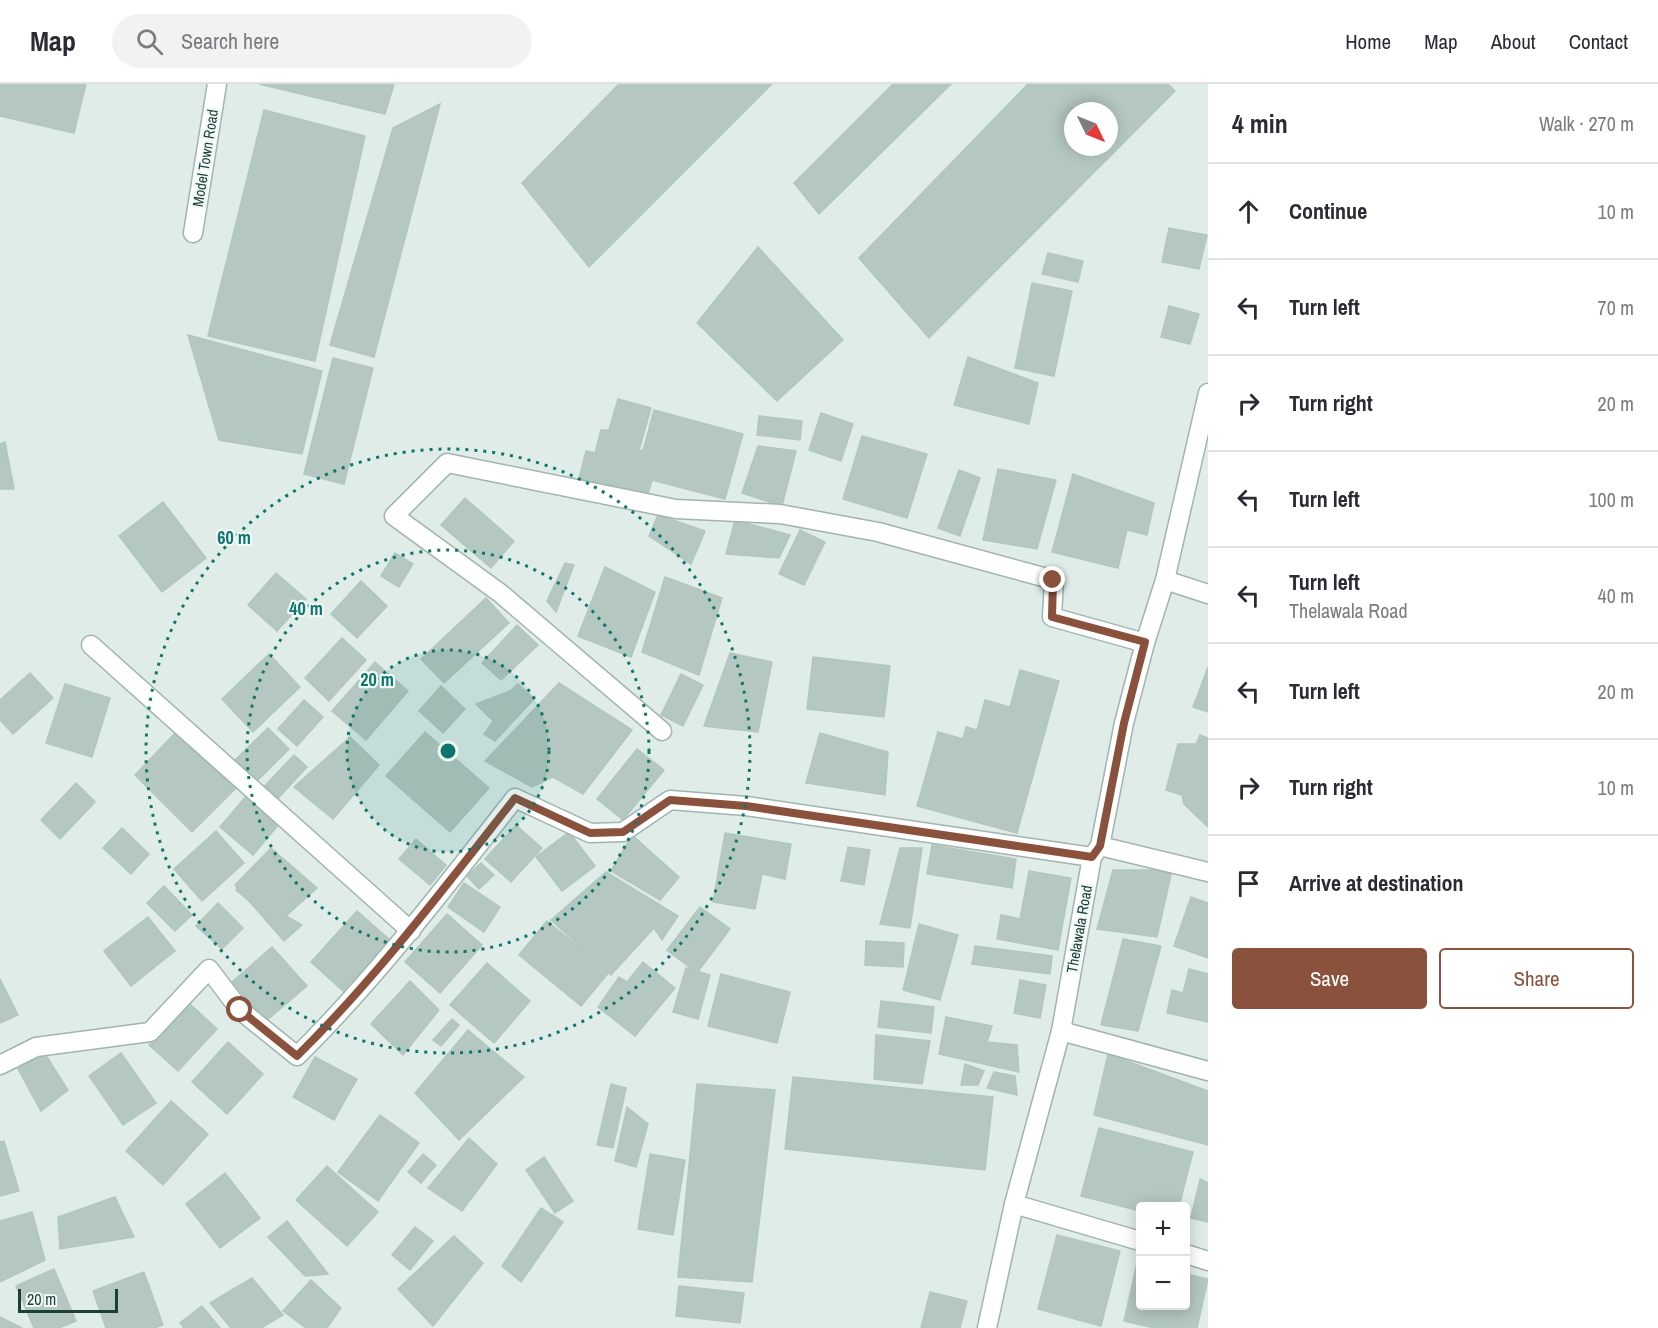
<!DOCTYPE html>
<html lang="en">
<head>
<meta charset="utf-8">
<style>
	:root { --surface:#fff; --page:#f2f2f3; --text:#2b2b33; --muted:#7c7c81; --line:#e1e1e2; --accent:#8a523d }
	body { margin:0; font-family:"Archivo Narrow",sans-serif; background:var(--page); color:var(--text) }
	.controls { position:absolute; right:18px; bottom:18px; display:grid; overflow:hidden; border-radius:6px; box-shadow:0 3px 15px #0003 }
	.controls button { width:54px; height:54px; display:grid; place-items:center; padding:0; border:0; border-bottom:2px solid var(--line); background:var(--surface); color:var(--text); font:30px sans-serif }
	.compass { position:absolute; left:1064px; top:18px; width:54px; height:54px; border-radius:50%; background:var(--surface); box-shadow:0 3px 15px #0003; rotate:133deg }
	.scale { position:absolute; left:18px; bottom:15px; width:100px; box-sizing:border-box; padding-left:6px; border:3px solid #1e3e38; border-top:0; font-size:16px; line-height:21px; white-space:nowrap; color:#1e3e38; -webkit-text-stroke:4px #f0f9f5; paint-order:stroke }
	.stop { position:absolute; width:18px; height:18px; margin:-14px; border:4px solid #8a523d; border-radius:50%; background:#fff }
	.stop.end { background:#8a523d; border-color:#fff; box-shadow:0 2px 6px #0008 }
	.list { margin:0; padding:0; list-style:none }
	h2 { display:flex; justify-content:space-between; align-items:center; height:78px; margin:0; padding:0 24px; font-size:26px }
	h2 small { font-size:20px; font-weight:400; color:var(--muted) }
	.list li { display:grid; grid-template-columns:39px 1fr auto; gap:18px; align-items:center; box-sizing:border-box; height:96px; padding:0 24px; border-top:2px solid var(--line) }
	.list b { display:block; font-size:22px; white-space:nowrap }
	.list p { margin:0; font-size:20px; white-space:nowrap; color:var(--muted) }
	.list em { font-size:20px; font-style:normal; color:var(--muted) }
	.actions { display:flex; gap:12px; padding:18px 24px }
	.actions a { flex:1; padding:14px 0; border:2px solid var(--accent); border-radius:6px; text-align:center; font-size:21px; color:var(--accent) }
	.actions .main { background:var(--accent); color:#fff }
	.icon { flex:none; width:33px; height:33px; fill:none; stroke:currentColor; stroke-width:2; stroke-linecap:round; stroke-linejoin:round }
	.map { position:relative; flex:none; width:1208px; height:1244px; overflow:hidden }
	header { display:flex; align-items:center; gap:36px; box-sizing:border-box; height:84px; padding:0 30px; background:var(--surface); border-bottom:2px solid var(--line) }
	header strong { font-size:28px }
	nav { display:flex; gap:33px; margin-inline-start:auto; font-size:21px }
	.search { width:420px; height:54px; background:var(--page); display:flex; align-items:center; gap:15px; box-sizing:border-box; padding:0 21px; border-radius:33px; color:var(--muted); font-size:22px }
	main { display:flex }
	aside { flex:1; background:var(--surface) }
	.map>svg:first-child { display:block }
</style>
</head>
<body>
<header>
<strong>Map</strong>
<div class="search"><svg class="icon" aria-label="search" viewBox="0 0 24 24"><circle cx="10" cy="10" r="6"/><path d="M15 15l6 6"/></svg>Search here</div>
<nav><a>Home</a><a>Map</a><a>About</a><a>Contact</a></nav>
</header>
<main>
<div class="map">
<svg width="1208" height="1244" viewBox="0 0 1208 1244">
	<rect width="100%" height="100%" fill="#dfece7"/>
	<!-- building -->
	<g fill="#b4c7c0" stroke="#b1c7bf" stroke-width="1.5" fill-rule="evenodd">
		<path d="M0,0H86L74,49L0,32Z"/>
		<path d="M259,0H394L385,30Z"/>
		<path d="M619,0H772L589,183L522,99Z"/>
		<path d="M893,0H951L819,130L794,99Z"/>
		<path d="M1028,0H1168L1175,7L929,254L859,174ZM1073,27H1109V63H1073Z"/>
		<path d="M440,20L374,273L330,261L393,44Z"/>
		<path d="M264,26L365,52L315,277L208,252Z"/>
		<path d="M1169,144L1207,151L1199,185L1162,178Z"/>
		<path d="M758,163L843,256L777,317L697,239Z"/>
		<path d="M1048,169L1083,177L1078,198L1042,190Z"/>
		<path d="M1032,199L1072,207L1054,292L1015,284Z"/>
		<path d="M1169,222L1199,230L1190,260L1161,253Z"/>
		<path d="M188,251L322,287L302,370L219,356Z"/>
		<path d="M968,273L1038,299L1029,340L954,321Z"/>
		<path d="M333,274L373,284L344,400L304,390Z"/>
		<path d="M618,315L651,324L639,366L643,367L654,326L743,350L725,415L652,396L647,413L579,395L586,367L595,369L601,346H609Z"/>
		<path d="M821,329L853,340L841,377L809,366Z"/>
		<path d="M759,332L802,337L800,356L757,351Z"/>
		<path d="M862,352L927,370L907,434L843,415Z"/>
		<path d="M5,358L14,405H0V360Z"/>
		<path d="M758,362L796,367L782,422L742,409Z"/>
		<path d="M998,385L1056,396L1037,465L983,456Z"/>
		<path d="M959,386L980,394L960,452L938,444Z"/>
		<path d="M1073,390L1154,419L1147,451L1127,446L1118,484L1052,468Z"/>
		<path d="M465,414L514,457L491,484L441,441Z"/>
		<path d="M163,418L206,474L162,508L119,452Z"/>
		<path d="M658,431L705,447L691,480L649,452Z"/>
		<path d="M735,436L790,451L779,474L726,470Z"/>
		<path d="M800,446L825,458L804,501L779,490Z"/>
		<path d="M395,469L413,480L399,503L381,492Z"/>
		<path d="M565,479L574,481L556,528L547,517Z"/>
		<path d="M605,483L655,508L631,573L578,552Z"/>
		<path d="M276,489L306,515L277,547L248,521Z"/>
		<path d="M665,493L722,514L699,591L642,568Z"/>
		<path d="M361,497L387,522L357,554L331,530Z"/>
		<path d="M486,514L509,539L444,599L421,575Z"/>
		<path d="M517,541L538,561L501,596L482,579Z"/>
		<path d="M342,554L366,576L329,617L305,594Z"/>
		<path d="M730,569L772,578L758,648L704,642Z"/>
		<path d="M269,570L300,603L253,648L222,615Z"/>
		<path d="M813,573L890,582L884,633L807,625Z"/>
		<path d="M375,578L408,607L366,656L332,627Z"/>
		<path d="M1208,583V628L1193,623Z"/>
		<path d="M1020,586L1059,597L1017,749L917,722L938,648L963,655L966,643L977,646L985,616L1010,623Z"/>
		<path d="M30,589L53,614L13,650L0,636V616Z"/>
		<path d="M681,590L703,601L683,642L661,631Z"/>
		<path d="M559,599L632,646L583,710L553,693L532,703L485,677Z"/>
		<path d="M65,600L110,614L92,673L46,659Z"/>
		<path d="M518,600L534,615L495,657L484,650L493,637L476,620L510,607Z"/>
		<path d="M441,602L465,625L443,649L419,627Z"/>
		<path d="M304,616L323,633L297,662L278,645Z"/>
		<path d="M268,644L289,665L255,699L234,677Z"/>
		<path d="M176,648L235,705L192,748L135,691Z"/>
		<path d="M425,648L489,704L450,748L386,692Z"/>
		<path d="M820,649L888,668L885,711L806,699Z"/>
		<path d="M1200,651L1208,654V743L1184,720L1182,711L1166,706L1178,660H1196Z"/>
		<path d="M350,653L379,681L333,735L294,703Z"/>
		<path d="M637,665L664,686L623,736L597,715Z"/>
		<path d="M294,671L307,683L272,721L259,708Z"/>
		<path d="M76,699L95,718L60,755L41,736Z"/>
		<path d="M247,711L280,739L253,771L220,743Z"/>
		<path d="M516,741L542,764L511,798L485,775Z"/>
		<path d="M122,744L149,770L131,790L103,764Z"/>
		<path d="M216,747L244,779L202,817L174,785Z"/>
		<path d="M569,748L595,782L562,807L536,773Z"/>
		<path d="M725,749L791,760L785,795L762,790L755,825L713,818Z"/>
		<path d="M632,751L679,793L660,816L611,787Z"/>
		<path d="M416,755L446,781L430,801L399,775Z"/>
		<path d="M932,761L1016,775L1012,804L927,790Z"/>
		<path d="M848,763L870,766L864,801L841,797Z"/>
		<path d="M271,764L317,804L286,832L302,841L284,857L235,801Z"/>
		<path d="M900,764H922L910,844L880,840Z"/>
		<path d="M268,768L308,803L276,840L236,806Z"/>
		<path d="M481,779L494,791L479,805L467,792Z"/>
		<path d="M1113,786H1172L1157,853L1097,845Z"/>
		<path d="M1029,787L1071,794L1058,866L997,855L1001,831L1020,835Z"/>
		<path d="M606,788L678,832L662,856L654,844L611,891L551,836Z"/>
		<path d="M464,799L500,823L484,848L448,823Z"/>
		<path d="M164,802L192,831L175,847L147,819Z"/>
		<path d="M1191,813L1208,819V874L1174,862Z"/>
		<path d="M218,819L243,844L222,865L196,842Z"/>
		<path d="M700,823L730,845L697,889L667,866Z"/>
		<path d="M357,827L390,856L343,907L311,878Z"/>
		<path d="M447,830L482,861L440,909L405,878Z"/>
		<path d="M148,833L175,867L131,902L104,867Z"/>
		<path d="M547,837L609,888L581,922L519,871Z"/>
		<path d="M919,840L958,851L940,916L903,906Z"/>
		<path d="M1123,855L1161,862L1138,947L1101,941Z"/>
		<path d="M866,857L904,859L903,883L865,881Z"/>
		<path d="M975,862L1052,872L1050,890L972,880Z"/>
		<path d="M272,863L307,902L266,937L232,898Z"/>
		<path d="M643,878L675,904L635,952L598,923L619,893L627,898Z"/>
		<path d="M487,879L530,917L494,959L450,921Z"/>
		<path d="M686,884L710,891L698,935L673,928Z"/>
		<path d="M1189,885L1208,890V938L1167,929L1172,906L1183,909Z"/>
		<path d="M721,890L790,908L777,959L708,942Z"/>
		<path d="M0,895L18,931L0,939Z"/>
		<path d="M1020,896L1046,901L1040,934L1014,929Z"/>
		<path d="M410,897L439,926L403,971L371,940Z"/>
		<path d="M881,917L934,923L931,949L878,943Z"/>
		<path d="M189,919L217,945L178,987L149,961Z"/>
		<path d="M946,933L992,942L987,958L1017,961L1019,988L939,970Z"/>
		<path d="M452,935L459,941L441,962L433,956Z"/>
		<path d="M468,946L524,993L459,1056L415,1009Z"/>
		<path d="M876,951L930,957L922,1000L874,995Z"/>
		<path d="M228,958L263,990L227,1030L192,998Z"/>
		<path d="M121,969L156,1019L123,1041L89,992Z"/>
		<path d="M45,970L68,1006L41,1027L17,983Z"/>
		<path d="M1108,970L1208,1007V1061L1094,1031Z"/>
		<path d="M315,973L357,995L334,1036L293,1013Z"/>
		<path d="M965,980L984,987L978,1001H961Z"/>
		<path d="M994,988L1015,992L1017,1011L987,1004Z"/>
		<path d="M793,993L993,1013L985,1086L785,1065Z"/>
		<path d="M611,1000L626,1004L613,1064L597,1061Z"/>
		<path d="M697,1000L775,1006L752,1198L678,1193Z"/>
		<path d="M171,1017L208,1050L163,1101L126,1067Z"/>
		<path d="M627,1023L648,1040L636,1083L615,1077Z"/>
		<path d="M380,1031L419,1059L378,1117L338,1088Z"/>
		<path d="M1099,1044L1193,1068L1179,1122H1140V1127L1081,1112Z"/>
		<path d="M469,1054L497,1080L462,1127L428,1104Z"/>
		<path d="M4,1057L19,1107L0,1112V1058Z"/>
		<path d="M423,1070L436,1081L421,1099L408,1088Z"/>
		<path d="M650,1070L685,1076L673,1151L638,1145Z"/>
		<path d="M544,1073L573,1117L555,1129L526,1086Z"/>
		<path d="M327,1082L378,1128L347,1162L296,1116Z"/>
		<path d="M225,1089L260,1134L220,1164L186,1120Z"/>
		<path d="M1200,1095L1208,1099V1138L1191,1134Z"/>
		<path d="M115,1113L134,1153L60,1165L58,1133Z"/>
		<path d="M541,1124L563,1138L521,1198L502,1182Z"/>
		<path d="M32,1128L45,1176L0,1198V1137Z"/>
		<path d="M287,1137L328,1190L305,1192L268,1153Z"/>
		<path d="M415,1143L433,1157L410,1186L392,1171Z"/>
		<path d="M1057,1151L1120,1167L1101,1242L1038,1225Z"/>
		<path d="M454,1152L483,1179L433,1242L398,1205Z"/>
		<path d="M1137,1179L1140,1180V1222H1186V1190L1208,1195L1197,1244H1154L1124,1237Z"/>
		<path d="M54,1185L76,1237L59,1244H34L16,1202Z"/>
		<path d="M144,1188L163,1241L154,1244H106L93,1207Z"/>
		<path d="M252,1194L283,1231L261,1244H231L210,1219Z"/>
		<path d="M311,1196L341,1224L327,1244H306L283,1227Z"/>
		<path d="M679,1202L744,1209L740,1239L676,1232Z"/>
		<path d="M930,1208L967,1217L960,1244H921Z"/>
		<path d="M202,1222L220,1244H184L180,1239Z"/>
		<path d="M0,1233L22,1244H0Z"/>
	</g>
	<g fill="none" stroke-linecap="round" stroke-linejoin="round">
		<defs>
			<g id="minor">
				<path d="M193,149L217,0"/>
				<path d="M1165,496L1208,510"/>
				<path d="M91,561L411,847"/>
				<path d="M662,647L500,509L394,432L447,379L676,425L780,430L878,448L1054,496L1052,533L1145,559"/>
				<path d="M1100,762L1208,788"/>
				<path d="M1061,947L1208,987"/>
				<path d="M0,981L36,963L150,948L209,885L240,926L297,972C377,893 445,803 515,714L590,749L623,748L670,716L746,722L1092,773"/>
				<path d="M1014,1120L1140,1157"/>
				<path d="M1186,1170L1208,1177"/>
				<path d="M987,1244L1014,1120L1061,947L1092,773L1100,762L1124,639L1145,559L1165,496L1208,309"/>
			</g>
		</defs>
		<!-- minor casing -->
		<use href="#minor" stroke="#a1b4af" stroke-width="21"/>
		<!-- minor -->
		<use href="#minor" stroke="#fff" stroke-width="18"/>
	</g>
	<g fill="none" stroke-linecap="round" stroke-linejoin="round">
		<!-- route -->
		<path stroke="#8a523d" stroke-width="8" d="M240,926L297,972C377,893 445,803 515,714L590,749L623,748L670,716L746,722L1092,773L1100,762L1124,639L1145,558L1052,533L1053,496"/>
	</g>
	<!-- distance rings -->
	<circle cx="448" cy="667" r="101" fill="#0f766e" fill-opacity=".12"/>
	<g fill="none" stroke="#0f766e" stroke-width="3" stroke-dasharray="3 6">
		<circle cx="448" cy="667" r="101"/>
		<circle cx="448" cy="667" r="201"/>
		<circle cx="448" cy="667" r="302"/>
	</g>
	<g text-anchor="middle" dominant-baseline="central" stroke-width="4.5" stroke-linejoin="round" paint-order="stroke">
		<!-- street labels -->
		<g font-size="15" fill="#1e3e38" stroke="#f0f9f5">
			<text transform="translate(205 74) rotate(-81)">Model Town Road</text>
			<text transform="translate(1079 845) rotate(-80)">Thelawala Road</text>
		</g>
	</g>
	<circle cx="448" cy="667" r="9" fill="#0f766e" stroke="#f0f9f5" stroke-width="3"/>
	<g font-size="18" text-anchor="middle" font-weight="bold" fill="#0f766e" stroke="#f0f9f5" stroke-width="4.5" stroke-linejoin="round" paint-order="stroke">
		<text x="234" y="460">60 m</text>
		<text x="306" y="531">40 m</text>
		<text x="377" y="602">20 m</text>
	</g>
</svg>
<div class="controls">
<button>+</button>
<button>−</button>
</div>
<svg class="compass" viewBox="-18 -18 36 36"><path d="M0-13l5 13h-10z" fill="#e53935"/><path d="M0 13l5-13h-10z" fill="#7c7c81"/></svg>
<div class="scale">20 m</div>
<div class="stop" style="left:240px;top:926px"></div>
<div class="stop end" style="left:1053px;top:496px"></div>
</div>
<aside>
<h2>4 min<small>Walk · 270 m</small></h2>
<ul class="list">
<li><svg class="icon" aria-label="ahead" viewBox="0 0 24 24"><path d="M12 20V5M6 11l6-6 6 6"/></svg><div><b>Continue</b></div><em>10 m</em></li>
<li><svg class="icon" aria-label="left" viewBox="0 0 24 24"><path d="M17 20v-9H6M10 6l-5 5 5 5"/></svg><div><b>Turn left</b></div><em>70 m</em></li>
<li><svg class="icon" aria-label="right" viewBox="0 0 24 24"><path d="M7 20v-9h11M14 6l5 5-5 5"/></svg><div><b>Turn right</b></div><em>20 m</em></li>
<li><svg class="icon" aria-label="left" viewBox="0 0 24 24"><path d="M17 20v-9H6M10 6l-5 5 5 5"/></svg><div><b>Turn left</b></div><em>100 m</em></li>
<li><svg class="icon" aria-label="left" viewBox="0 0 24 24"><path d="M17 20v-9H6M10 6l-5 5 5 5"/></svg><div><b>Turn left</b><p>Thelawala Road</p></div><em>40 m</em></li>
<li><svg class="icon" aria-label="left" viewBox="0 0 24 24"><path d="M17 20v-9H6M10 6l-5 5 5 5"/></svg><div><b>Turn left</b></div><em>20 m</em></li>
<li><svg class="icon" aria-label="right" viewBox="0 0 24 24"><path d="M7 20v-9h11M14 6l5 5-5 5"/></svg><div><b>Turn right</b></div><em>10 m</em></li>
<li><svg class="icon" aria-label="arrive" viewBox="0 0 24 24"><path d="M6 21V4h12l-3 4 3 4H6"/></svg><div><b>Arrive at destination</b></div></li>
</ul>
<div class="actions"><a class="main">Save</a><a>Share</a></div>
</aside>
</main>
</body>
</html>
